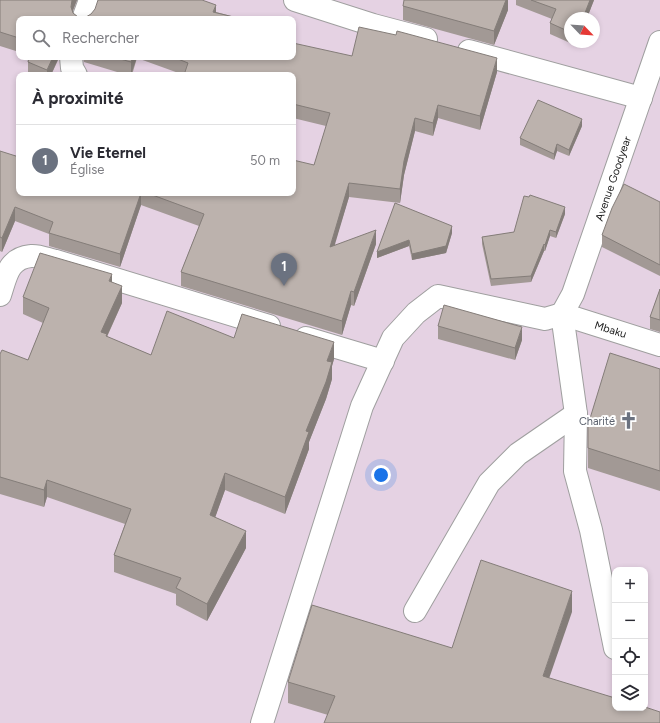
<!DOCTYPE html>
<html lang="fr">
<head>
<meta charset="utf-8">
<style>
	:root { --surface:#fff; --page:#f2f2f3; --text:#2b2b33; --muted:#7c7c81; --line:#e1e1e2; --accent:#7c3aed }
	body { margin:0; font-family:Figtree,sans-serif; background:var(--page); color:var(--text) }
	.controls { position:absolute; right:12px; bottom:12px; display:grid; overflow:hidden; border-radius:8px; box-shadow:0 2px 6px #0003 }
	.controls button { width:36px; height:36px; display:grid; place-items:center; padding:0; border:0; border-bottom:1px solid var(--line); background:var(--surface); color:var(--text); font:20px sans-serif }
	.compass { position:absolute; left:564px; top:12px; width:36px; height:36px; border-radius:50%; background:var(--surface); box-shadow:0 2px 6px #0003; rotate:115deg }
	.you { position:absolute; left:381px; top:475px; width:14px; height:14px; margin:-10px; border:3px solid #fff; border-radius:50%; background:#1a73e8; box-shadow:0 0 0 6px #1a73e833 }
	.badge { display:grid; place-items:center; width:26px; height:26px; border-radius:50%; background:var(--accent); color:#fff; font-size:13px; font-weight:700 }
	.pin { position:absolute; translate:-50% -33px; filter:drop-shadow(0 1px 2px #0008) }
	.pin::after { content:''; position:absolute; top:21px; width:14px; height:12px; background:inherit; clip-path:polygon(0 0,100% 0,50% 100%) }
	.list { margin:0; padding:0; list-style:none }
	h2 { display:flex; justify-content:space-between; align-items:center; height:52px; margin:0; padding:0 16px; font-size:17px }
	h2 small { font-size:13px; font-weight:400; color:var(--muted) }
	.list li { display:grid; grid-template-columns:26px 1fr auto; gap:12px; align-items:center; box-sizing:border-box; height:72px; padding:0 16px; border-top:1px solid var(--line) }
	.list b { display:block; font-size:15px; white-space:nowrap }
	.list p { margin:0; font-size:13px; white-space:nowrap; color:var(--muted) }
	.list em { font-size:13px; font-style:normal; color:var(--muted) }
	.icon { flex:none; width:22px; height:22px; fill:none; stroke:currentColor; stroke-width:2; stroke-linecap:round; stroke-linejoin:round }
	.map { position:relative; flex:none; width:660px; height:723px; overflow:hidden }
	.search { position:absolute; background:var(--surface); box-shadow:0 2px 6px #0003; left:16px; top:16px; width:280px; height:44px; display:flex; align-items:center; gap:10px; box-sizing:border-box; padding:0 14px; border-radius:8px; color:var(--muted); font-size:15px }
	.panel { position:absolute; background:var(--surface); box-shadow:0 2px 6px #0003; left:16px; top:72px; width:280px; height:124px; border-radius:8px }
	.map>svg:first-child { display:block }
</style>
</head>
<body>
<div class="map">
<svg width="660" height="723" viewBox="0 0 660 723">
	<rect width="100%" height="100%" fill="#ece7e0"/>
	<!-- industrial -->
	<path fill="#e5d2e3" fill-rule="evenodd" d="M0,0H660V723H0ZM570,18H594V42H570ZM19,19H293V57H19ZM19,75H293V193H19ZM615,570H645V708H615Z"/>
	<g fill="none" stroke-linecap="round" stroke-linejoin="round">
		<defs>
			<g id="minor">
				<path d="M295,0L373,25L426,39"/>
				<path d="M83,19L90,0"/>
				<path d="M469,51L641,98"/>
				<path d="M71,57L72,68L76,75"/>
				<path d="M0,295C6,277 8,258 31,256C39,255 49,260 56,261L269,326"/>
				<path d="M562,314L576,414L575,471L591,530L615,648"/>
				<path id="s1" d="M562,314L573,294L660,42"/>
				<path id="s2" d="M562,314L660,345"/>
				<path d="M306,338L383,361"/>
				<path d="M415,611L489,483L518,454L576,414"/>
				<path d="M262,723L362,406L393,338L416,313L438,296L545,319L562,314"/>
			</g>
		</defs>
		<!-- minor casing -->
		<use href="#minor" stroke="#9f9f9f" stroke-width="24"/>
		<!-- minor -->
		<use href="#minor" stroke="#fff" stroke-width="22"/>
	</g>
	<!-- wall -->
	<g fill="#a29995">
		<path d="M0,0H77L73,11V13L78,17H86L216,12L242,19H19V52L0,46Z"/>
		<path d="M508,0V10L494,45L403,20V6Z"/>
		<path d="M516,0H594L587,18H570V42H578L577,46L550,34V23L552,19L516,5Z"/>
		<path d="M352,56L497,72L480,130L438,118L433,136L415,131L404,175L400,203L349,197L334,245L376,244L354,306L351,305L342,335L181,286V272L199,226L141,205L120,267L49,246V234L15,221L2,252L0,251V151L19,193H293L314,165L326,126L293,118V75H184L137,58L132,75H127L84,62L83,57H293Z"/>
		<path d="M59,58L51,75H28V62Z"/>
		<path d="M582,126L569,156L557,151L554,160L520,145V138Z"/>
		<path d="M660,202V276L602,247V235Z"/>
		<path d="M395,203L452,233L446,253L412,260L409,246L377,258Z"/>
		<path d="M565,214L556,238L550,236L545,251H544L531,282L491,286L482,244V237L514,232Z"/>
		<path d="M112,282L122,303L107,337L151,355L234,338L334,359L332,366V379L326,399L309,442V449L285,514L225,490L215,517L246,548L207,621L176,605V594L114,572V555L125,524L47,497L44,507L0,494V354L28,360L43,323L23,314V297Z"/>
		<path d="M660,289V332L650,329V317Z"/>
		<path d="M438,326L522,340L515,360L438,339Z"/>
		<path d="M660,369V491L588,468V425Z"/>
		<path d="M572,612L328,715L288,703V682L452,648Z"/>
	</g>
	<!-- shaded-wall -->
	<g fill="#847d79">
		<path d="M72,0H77L71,15V7Z"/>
		<path d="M506,0H508V10L494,45V31Z"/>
		<path d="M590,0H594L587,18H583Z"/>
		<path d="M216,5V19L213,12Z"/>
		<path d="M53,57H59L51,75H47V70Z"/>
		<path d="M133,57H137L131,75V62Z"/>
		<path d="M497,58V72L480,130V116Z"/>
		<path d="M438,105V118L433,136V123Z"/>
		<path d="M415,118V131L404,175L400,203V189L404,161Z"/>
		<path d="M582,119V126L569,156V150Z"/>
		<path d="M557,144V151L554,160V154Z"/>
		<path d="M349,183V197L330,261V247Z"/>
		<path d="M141,193V205L120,267V254Z"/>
		<path d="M15,207V221L2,252V238Z"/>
		<path d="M565,207V214L556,238V232Z"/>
		<path d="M452,226V233L446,253L412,260V254Z"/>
		<path d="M376,230V244L354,306V292Z"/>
		<path d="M550,230V236L545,251V245Z"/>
		<path d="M409,240V246L377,258V252Z"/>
		<path d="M544,244V251L531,282V276Z"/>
		<path d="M112,274V291L109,281Z"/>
		<path d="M122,286V303L107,336V351L101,332Z"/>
		<path d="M351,291V305L342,335V321Z"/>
		<path d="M522,327V340L515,360V348Z"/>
		<path d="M334,342V359L332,366V379L326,399L309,442V449L285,514V497L306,431L327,361Z"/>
		<path d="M225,473V490L210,532V515Z"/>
		<path d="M47,480V497L44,507V490Z"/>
		<path d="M246,531V548L207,621V604Z"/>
		<path d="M572,591V612L543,696V676Z"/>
	</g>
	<!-- building -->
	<g fill="#bcb2ad" stroke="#847d79">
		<path d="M0,0H72L71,7L73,13L78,17H86L91,14L95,9L98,0H202L216,5L213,12L242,19H19V38L0,32Z"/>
		<path d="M404,0H506L494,31L403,6Z"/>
		<path d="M531,0H590L583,18H570V32L550,23L556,9Z"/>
		<path d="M359,27L396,35L397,31L497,58L480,116L438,105L433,123L415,118L404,161L400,189L349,183L330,247L376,230L354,292L351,291L342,321L181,272L204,214L147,193H293V160L314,165L330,113L293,104V75H184L188,63L173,57H293V43L352,56Z"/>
		<path d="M29,57H53L47,70L28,62Z"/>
		<path d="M113,57H133L131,62Z"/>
		<path d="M538,100L582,119L569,150L557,144L554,154L520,138Z"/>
		<path d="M0,151L19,157V193H141L120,254L49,233L53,222L15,207L2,238L0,237Z"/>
		<path d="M624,184L660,202V265L602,235L612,208Z"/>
		<path d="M530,195L565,207L556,232L550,230L545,245L544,244L531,276L491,279L482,237L514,232L524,196L529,197Z"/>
		<path d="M395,203L452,226L446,246L412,254L409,240L377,252Z"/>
		<path d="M40,253L112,274L109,281L122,286L101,332L107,334L106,336L151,355L167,311L234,338L242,314L334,342L327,361L332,362L326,382L306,431L309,432L285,497L225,473L210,515L246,531L207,604L176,588L181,578L114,555L131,509L47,480L44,490L0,477V354L2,350L28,360L49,308L23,297Z"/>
		<path d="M660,289V320L650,317Z"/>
		<path d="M444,305L522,327L515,348L438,326Z"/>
		<path d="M610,353L660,369V471L588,448V425Z"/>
		<path d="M481,560L572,591L543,676L615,698V708H645V707L660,712V723H324L335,696L288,682L312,605L452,648Z"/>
	</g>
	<!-- icons -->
	<defs>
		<symbol id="church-bare" viewBox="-9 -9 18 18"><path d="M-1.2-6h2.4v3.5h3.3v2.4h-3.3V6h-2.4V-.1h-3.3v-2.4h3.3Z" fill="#6b7280" stroke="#fff" stroke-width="2.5" paint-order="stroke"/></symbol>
	</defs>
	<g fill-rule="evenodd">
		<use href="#church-bare" x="616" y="408" width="25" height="25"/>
	</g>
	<g text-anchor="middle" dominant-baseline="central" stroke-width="4" stroke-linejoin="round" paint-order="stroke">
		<!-- street labels -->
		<g font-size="11" fill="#1b1b1b" stroke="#fff">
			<text stroke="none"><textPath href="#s1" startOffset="145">Avenue Goodyear</textPath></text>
			<text stroke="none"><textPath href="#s2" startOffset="51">Mbaku</textPath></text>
		</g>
		<!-- worship labels -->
		<g font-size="11" fill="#5b616d" stroke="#fff" text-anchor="end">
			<text x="615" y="421">Charité</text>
		</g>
	</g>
</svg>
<div class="controls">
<button>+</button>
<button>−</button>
<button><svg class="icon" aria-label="locate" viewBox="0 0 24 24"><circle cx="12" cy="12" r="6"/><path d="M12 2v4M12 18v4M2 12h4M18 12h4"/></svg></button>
<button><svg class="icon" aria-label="layers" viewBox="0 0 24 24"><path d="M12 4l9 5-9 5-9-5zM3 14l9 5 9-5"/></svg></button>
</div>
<svg class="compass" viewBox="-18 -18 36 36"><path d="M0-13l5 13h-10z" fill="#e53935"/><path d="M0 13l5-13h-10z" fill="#7c7c81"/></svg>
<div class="you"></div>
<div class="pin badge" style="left:284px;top:286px;background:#6b7280">1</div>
<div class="search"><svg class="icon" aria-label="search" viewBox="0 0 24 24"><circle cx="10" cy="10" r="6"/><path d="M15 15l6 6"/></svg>Rechercher</div>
<section class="panel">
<h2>À proximité<small></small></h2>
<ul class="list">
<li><span class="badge" style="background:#6b7280">1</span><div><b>Vie Eternel</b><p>Église</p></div><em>50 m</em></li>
</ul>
</section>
</div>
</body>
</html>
